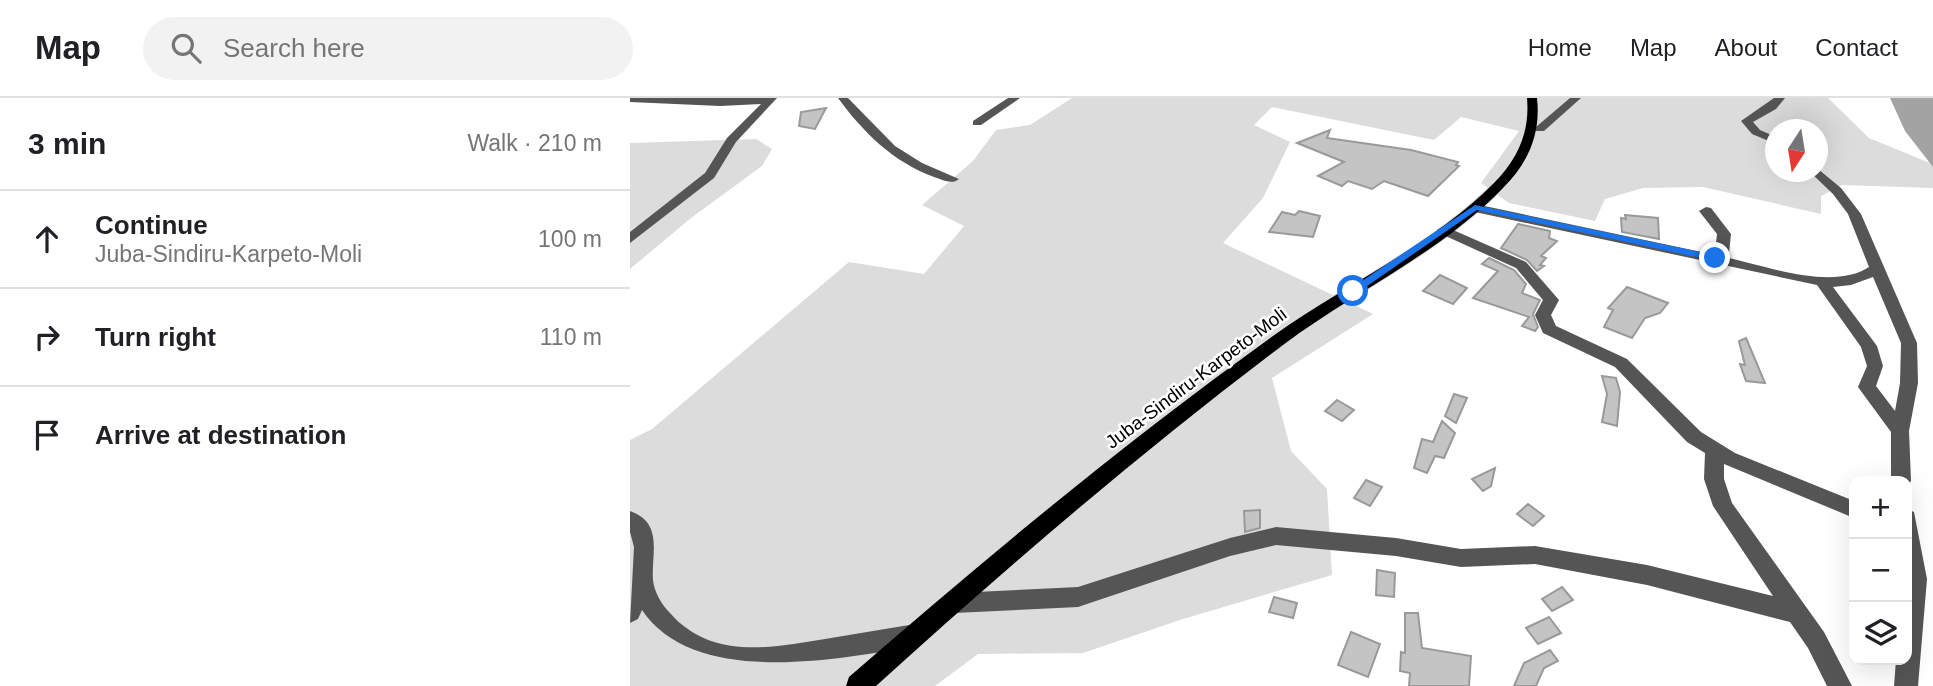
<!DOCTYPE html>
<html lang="en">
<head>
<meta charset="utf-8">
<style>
	:root { --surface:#fff; --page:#f2f2f2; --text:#202124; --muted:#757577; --line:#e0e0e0 }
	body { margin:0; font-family:Helvetica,sans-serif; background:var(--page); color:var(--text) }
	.controls { position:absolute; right:21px; bottom:21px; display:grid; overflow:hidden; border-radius:14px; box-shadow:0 7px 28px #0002 }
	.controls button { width:63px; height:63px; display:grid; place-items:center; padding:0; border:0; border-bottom:2px solid var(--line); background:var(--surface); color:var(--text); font:35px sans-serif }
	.compass { position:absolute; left:1135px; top:21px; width:63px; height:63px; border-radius:50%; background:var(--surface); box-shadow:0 7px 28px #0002; rotate:192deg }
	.stop { position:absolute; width:21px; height:21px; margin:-16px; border:5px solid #1a73e8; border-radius:50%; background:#fff }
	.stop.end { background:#1a73e8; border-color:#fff; box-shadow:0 2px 7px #0008 }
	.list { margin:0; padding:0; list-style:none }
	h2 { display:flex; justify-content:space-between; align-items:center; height:91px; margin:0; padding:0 28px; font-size:30px }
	h2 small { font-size:23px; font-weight:400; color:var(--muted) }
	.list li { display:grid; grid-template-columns:46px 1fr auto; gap:21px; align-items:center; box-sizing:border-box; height:98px; padding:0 28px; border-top:2px solid var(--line) }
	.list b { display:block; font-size:26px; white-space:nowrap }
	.list p { margin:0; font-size:23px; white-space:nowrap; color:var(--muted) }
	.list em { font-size:23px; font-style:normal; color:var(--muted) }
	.icon { flex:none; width:38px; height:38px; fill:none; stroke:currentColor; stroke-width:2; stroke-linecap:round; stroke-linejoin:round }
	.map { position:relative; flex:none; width:1303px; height:588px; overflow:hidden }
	header { display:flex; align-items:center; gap:42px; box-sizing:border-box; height:98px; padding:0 35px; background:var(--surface); border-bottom:2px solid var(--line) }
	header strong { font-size:33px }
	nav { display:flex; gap:38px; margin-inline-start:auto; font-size:24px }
	.search { width:490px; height:63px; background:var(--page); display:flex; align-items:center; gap:18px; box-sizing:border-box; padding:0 24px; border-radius:38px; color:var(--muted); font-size:26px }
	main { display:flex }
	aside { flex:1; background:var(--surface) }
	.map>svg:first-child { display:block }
</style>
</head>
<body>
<header>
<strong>Map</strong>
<div class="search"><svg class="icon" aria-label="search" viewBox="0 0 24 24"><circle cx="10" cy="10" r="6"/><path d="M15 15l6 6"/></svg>Search here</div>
<nav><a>Home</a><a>Map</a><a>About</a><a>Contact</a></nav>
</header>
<main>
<aside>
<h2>3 min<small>Walk · 210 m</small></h2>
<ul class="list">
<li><svg class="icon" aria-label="ahead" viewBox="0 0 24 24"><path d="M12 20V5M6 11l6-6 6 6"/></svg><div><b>Continue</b><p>Juba-Sindiru-Karpeto-Moli</p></div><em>100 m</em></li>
<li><svg class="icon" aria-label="right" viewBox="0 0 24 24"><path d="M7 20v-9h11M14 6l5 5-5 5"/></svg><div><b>Turn right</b></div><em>110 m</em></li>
<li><svg class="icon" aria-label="arrive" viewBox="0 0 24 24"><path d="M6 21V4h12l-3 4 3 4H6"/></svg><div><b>Arrive at destination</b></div></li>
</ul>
</aside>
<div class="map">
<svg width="1303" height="588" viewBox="0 0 1303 588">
	<rect width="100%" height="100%" fill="#fff"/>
	<!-- green -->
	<g fill="#dcdcdc" fill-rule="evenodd">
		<path d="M442,0H1198L1239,40L1300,65L1303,69V90L1212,87L1191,98V116L1073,89L1013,90L975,101L965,123L879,105L851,85L889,33L831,19L804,42L642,9L624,27L660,44L633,100L593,145L743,216L642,280L661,353L697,391L702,477L553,521L453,555L348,556L305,588H0V342L22,331L219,164L294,176L334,128L292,107L343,63L366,32L400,27ZM1146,32H1188V74H1146Z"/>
		<path d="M126,41L142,51L132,68L61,120L0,171V45Z"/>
	</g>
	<!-- water -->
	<path fill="#a3a3a3" d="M1260,0H1303V69L1275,33Z"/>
	<!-- building -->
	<g fill="#c4c4c4" stroke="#999" stroke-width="2">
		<path d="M196,10L185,31L169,28L171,14Z"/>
		<path d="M700,32L697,40L781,52L828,64L826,67L829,68L798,98L754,83L742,91L718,83L712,88L688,78L714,64L667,45Z"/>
		<path d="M669,113L690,118L683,139L639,134L652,114L665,117Z"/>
		<path d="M995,117L1028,120L1029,141L992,134L991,120L996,121Z"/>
		<path d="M888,126L920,133L919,140L927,143L911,158L916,160L910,167L914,168L907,173L897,162L871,150Z"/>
		<path d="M859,160L884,172L896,186L892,195L910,202L903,216L908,229L905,233L892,228L899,219L843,200L868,173L852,166Z"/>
		<path d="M810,177L837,190L823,206L793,193Z"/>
		<path d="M997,189L1038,205L1030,215L1015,220L1002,240L974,229L983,212L978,210Z"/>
		<path d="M1116,240L1135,285L1116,283L1110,266L1115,267L1109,243Z"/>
		<path d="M972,278L986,280L990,294L987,328L972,324L977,296Z"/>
		<path d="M824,296L837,300L826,325L815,318Z"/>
		<path d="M707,302L724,312L712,323L695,313Z"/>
		<path d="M812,323L825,335L814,360L805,358L797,375L784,370L792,341L803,344Z"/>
		<path d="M865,370L861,388L853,393L842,381Z"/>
		<path d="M736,382L752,389L740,408L724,400Z"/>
		<path d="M898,406L914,418L903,428L887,416Z"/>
		<path d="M630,412V430L615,434L614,413Z"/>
		<path d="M747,472L765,475L764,499L746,497Z"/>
		<path d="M932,489L943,502L922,513L912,501Z"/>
		<path d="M644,499L667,505L663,520L639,514Z"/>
		<path d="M775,515H788L792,550L841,558L839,588H779L780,575L770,573L771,554L775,555Z"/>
		<path d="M919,519L931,535L908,546L896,530Z"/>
		<path d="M721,534L750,546L738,579L708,567Z"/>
		<path d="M920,552L928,563L914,570L906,588H884L894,565Z"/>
	</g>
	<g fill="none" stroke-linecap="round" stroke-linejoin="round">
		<defs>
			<path id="major" d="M897,0H907C911,36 898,65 873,90C809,156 725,193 653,247C511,354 377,469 246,588H216L219,579C356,460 495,344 643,238C716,186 800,149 864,85C888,61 900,34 897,0Z"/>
		</defs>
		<!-- major casing -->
		<use href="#major" stroke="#dbdbdb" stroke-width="2"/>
		<!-- minor -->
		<g fill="#555" fill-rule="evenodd">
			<path d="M0,0H147L106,44L84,80L0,145V134L75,75L97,40L131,6L90,8L0,4Z"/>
			<path d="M208,0H218L265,48L292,65L329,81C322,87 313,82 304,79C263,64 233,34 208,0Z"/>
			<path d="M378,0H390L351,27H343V23Z"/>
			<path d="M940,0H951L914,33H906V29Z"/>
			<path d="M1144,0H1155L1146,11L1123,24L1130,32L1146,39V46L1122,36L1111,23Z"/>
			<path d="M1188,71L1211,90L1231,116L1287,245L1288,285L1279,333L1281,383L1277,389V383H1261V334L1228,289L1237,268L1231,249L1187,187L845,114L839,110L845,106L1081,156L1085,153L1087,136L1069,113L1076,109L1081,110L1101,136L1099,155L1095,159C1136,168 1203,193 1239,169L1218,116L1203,96L1180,74H1188ZM1243,179L1271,245L1270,285L1265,313L1246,288L1253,268L1247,248L1203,189L1221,187Z"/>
			<path d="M814,128L896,164L929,202L921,217L926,228L997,261L1071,334L1105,355L1224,403V420L1094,366V381L1102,405L1194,534L1222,588H1197L1178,550L1160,524L1017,487L905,466L831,469L766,458L646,447L600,458L448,509L324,515L316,512L313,505L316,498L324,495L448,489L600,440L646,429L766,440L831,451L905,448L1017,467L1143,498L1083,408L1074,381L1075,355L1057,344L985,269L913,235L905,217L913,202L886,170L809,135L807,132Z"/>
			<path d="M1277,411L1284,414L1297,481L1288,588H1264L1266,562H1277Z"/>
			<path d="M0,413C34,425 21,456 23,482C24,494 32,507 40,515C81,562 141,550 195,541C225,536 255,531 285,526L293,529L297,537L293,545L285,548C201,563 63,588 12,512L8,521L0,525L4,449L0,434Z"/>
		</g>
		<!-- major -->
		<use href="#major" fill="#000" fill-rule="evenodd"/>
	</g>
	<!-- route -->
	<path fill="#1a73e8" d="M845,107L1085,157L1090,160L1085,163L847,112L727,195H720V191Z"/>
	<g text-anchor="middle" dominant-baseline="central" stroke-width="5" stroke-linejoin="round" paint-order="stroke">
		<!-- street labels -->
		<g font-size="19" fill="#000" stroke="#fff">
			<text transform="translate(566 280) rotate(-37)">Juba-Sindiru-Karpeto-Moli</text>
		</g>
	</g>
</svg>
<div class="controls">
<button>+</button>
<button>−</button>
<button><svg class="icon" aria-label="layers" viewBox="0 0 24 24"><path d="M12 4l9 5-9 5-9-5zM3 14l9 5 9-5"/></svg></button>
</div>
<svg class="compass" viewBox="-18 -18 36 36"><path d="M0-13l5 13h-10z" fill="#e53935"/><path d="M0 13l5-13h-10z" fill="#757577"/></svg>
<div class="stop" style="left:723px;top:193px"></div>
<div class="stop end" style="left:1085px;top:160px"></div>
</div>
</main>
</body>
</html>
